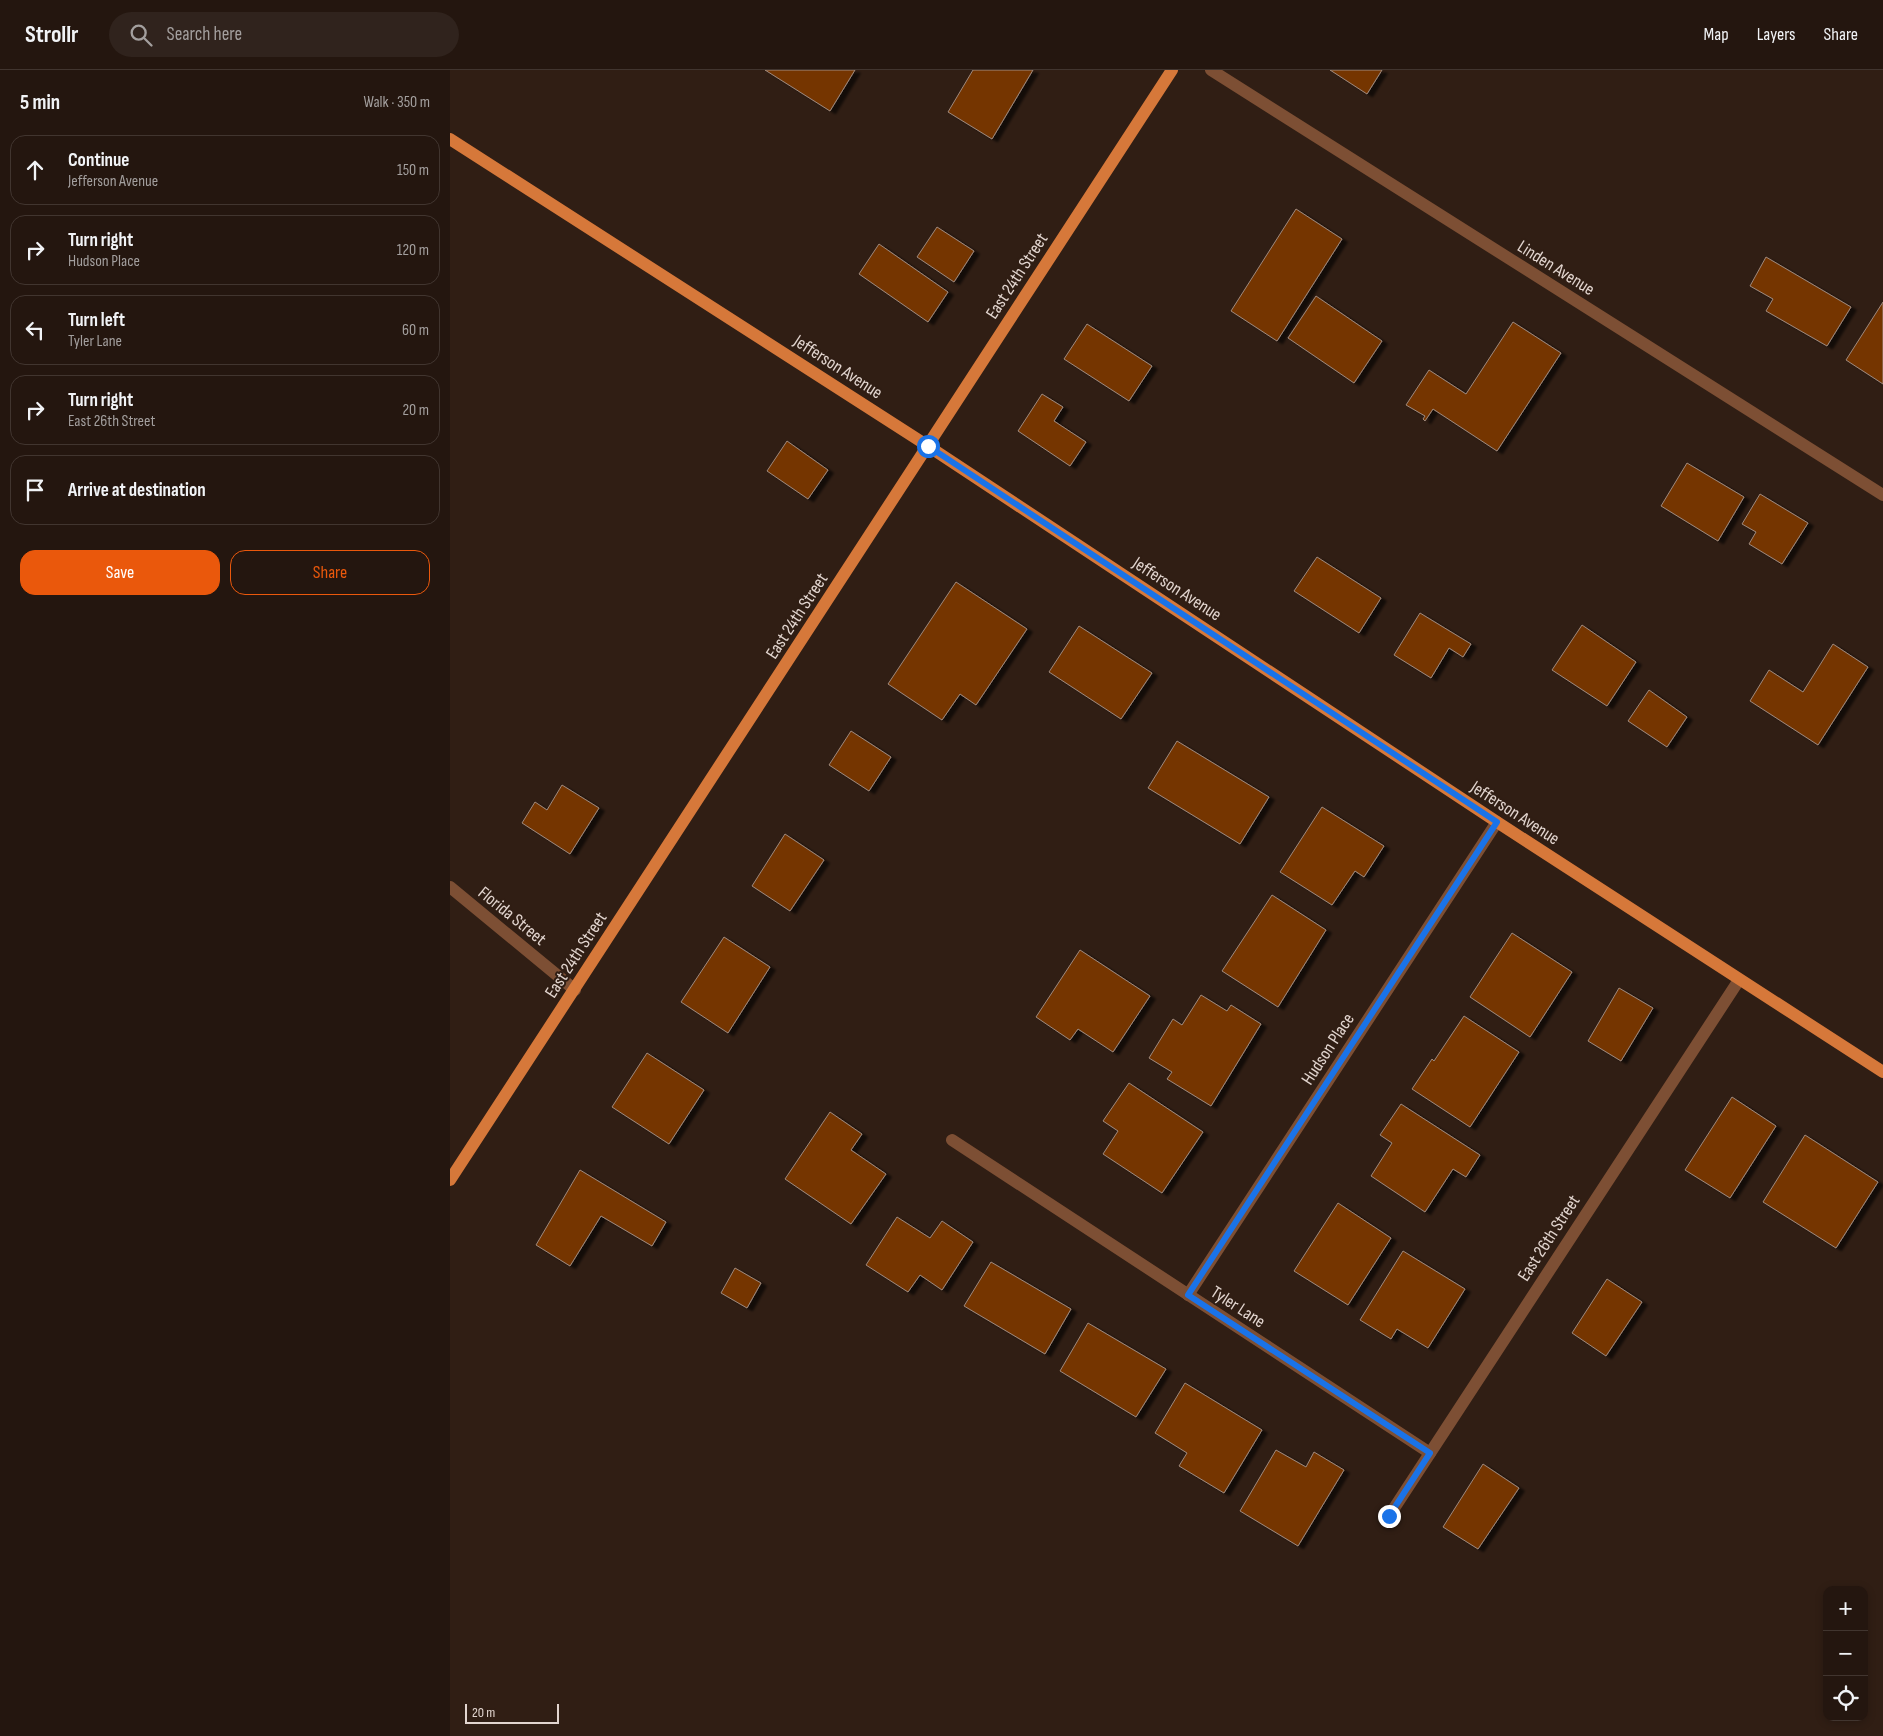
<!DOCTYPE html>
<html lang="en">
<head>
<meta charset="utf-8">
<style>
	:root { --surface:#24160f; --page:#30231d; --text:#f1f3f6; --muted:#a39f9e; --line:#41352f; --accent:#ea580c }
	body { margin:0; font-family:"Sofia Sans Condensed",sans-serif; background:var(--page); color:var(--text) }
	.controls { position:absolute; right:15px; bottom:15px; display:grid; overflow:hidden; border-radius:10px; box-shadow:0 2px 8px #0003 }
	.controls button { width:45px; height:45px; display:grid; place-items:center; padding:0; border:0; border-bottom:1px solid var(--line); background:var(--surface); color:var(--text); font:25px sans-serif }
	.scale { position:absolute; left:15px; bottom:12px; width:94px; box-sizing:border-box; padding-left:5px; border:2px solid #e2d5cf; border-top:0; font-size:14px; line-height:18px; white-space:nowrap; color:#e2d5cf; -webkit-text-stroke:4px #301e14; paint-order:stroke }
	.stop { position:absolute; width:15px; height:15px; margin:-11px; border:4px solid #1a73e8; border-radius:50%; background:#fff }
	.stop.end { background:#1a73e8; border-color:#fff; box-shadow:0 1px 5px #0008 }
	.list { margin:0; padding:0; list-style:none }
	h2 { display:flex; justify-content:space-between; align-items:center; height:65px; margin:0; padding:0 20px; font-size:21px }
	h2 small { font-size:16px; font-weight:400; color:var(--muted) }
	.list li { display:grid; grid-template-columns:32px 1fr auto; gap:15px; align-items:center; box-sizing:border-box; height:70px; margin:0 10px 10px; padding:0 10px; border:1px solid var(--line); border-radius:15px }
	.list b { display:block; font-size:19px; white-space:nowrap }
	.list p { margin:0; font-size:16px; white-space:nowrap; color:var(--muted) }
	.list em { font-size:16px; font-style:normal; color:var(--muted) }
	.actions { display:flex; gap:10px; padding:15px 20px }
	.actions a { flex:1; padding:11px 0; border:1px solid var(--accent); border-radius:15px; text-align:center; font-size:18px; color:var(--accent) }
	.actions .main { background:var(--accent); color:#fff }
	.icon { flex:none; width:28px; height:28px; fill:none; stroke:currentColor; stroke-width:2; stroke-linecap:round; stroke-linejoin:round }
	.map { position:relative; flex:none; width:1433px; height:1666px; overflow:hidden }
	header { display:flex; align-items:center; gap:30px; box-sizing:border-box; height:70px; padding:0 25px; background:var(--surface); border-bottom:1px solid var(--line) }
	header strong { font-size:24px }
	nav { display:flex; gap:28px; margin-inline-start:auto; font-size:18px }
	.search { width:350px; height:45px; background:var(--page); display:flex; align-items:center; gap:12px; box-sizing:border-box; padding:0 18px; border-radius:28px; color:var(--muted); font-size:19px }
	main { display:flex }
	aside { flex:1; background:var(--surface) }
	.map>svg:first-child { display:block }
</style>
</head>
<body>
<header>
<strong>Strollr</strong>
<div class="search"><svg class="icon" aria-label="search" viewBox="0 0 24 24"><circle cx="10" cy="10" r="6"/><path d="M15 15l6 6"/></svg>Search here</div>
<nav><a>Map</a><a>Layers</a><a>Share</a></nav>
</header>
<main>
<aside>
<h2>5 min<small>Walk · 350 m</small></h2>
<ul class="list">
<li><svg class="icon" aria-label="ahead" viewBox="0 0 24 24"><path d="M12 20V5M6 11l6-6 6 6"/></svg><div><b>Continue</b><p>Jefferson Avenue</p></div><em>150 m</em></li>
<li><svg class="icon" aria-label="right" viewBox="0 0 24 24"><path d="M7 20v-9h11M14 6l5 5-5 5"/></svg><div><b>Turn right</b><p>Hudson Place</p></div><em>120 m</em></li>
<li><svg class="icon" aria-label="left" viewBox="0 0 24 24"><path d="M17 20v-9H6M10 6l-5 5 5 5"/></svg><div><b>Turn left</b><p>Tyler Lane</p></div><em>60 m</em></li>
<li><svg class="icon" aria-label="right" viewBox="0 0 24 24"><path d="M7 20v-9h11M14 6l5 5-5 5"/></svg><div><b>Turn right</b><p>East 26th Street</p></div><em>20 m</em></li>
<li><svg class="icon" aria-label="arrive" viewBox="0 0 24 24"><path d="M6 21V4h12l-3 4 3 4H6"/></svg><div><b>Arrive at destination</b></div></li>
</ul>
<div class="actions"><a class="main">Save</a><a>Share</a></div>
</aside>
<div class="map">
<svg width="1433" height="1666" viewBox="0 0 1433 1666">
	<defs>
		<filter id="shadow"><feDropShadow dx="5.5" dy="3" stdDeviation="1" flood-color="#0009"/></filter>
	</defs>
	<rect width="100%" height="100%" fill="#301e14"/>
	<!-- building -->
	<g fill="#743604" stroke="#9f897c" filter="url(#shadow)">
		<path d="M315,0H405L380,41Z"/>
		<path d="M523,0H583L542,69L498,42Z"/>
		<path d="M880,0H932L917,24Z"/>
		<path d="M846,139L892,169L827,271L781,241Z"/>
		<path d="M487,157L524,181L504,212L467,187Z"/>
		<path d="M429,174L498,222L478,252L409,204Z"/>
		<path d="M1316,187L1401,237L1377,276L1316,241L1323,229L1300,216Z"/>
		<path d="M866,226L932,271L904,313L838,268Z"/>
		<path d="M1433,232V314L1396,290Z"/>
		<path d="M1063,252L1111,283L1047,381L983,339L975,351L973,349L975,346L956,335L979,300L1016,324Z"/>
		<path d="M637,254L702,296L679,331L614,289Z"/>
		<path d="M592,324L613,337L604,351L636,372L620,396L568,361Z"/>
		<path d="M337,371L378,400L358,429L317,401Z"/>
		<path d="M1237,393L1294,427L1268,471L1211,436Z"/>
		<path d="M1310,424L1358,453L1332,494L1299,474L1306,462L1292,454Z"/>
		<path d="M867,487L931,528L909,563L844,521Z"/>
		<path d="M506,512L577,559L526,635L510,624L492,650L438,614Z"/>
		<path d="M970,543L1021,574L1013,587L999,578L981,608L944,585Z"/>
		<path d="M1132,555L1186,592L1157,636L1102,600Z"/>
		<path d="M629,556L702,603L671,649L599,602Z"/>
		<path d="M1383,574L1418,597L1368,675L1300,631L1319,600L1353,622Z"/>
		<path d="M1199,620L1237,647L1217,677L1178,651Z"/>
		<path d="M401,661L441,687L419,721L379,695Z"/>
		<path d="M727,671L819,727L790,774L698,718Z"/>
		<path d="M112,715L149,738L120,784L72,753L85,732L97,740Z"/>
		<path d="M872,737L934,776L914,807L905,801L882,835L830,802Z"/>
		<path d="M335,764L374,790L340,841L302,816Z"/>
		<path d="M822,825L876,860L828,937L772,901Z"/>
		<path d="M1062,863L1122,902L1080,967L1020,927Z"/>
		<path d="M274,867L320,897L278,963L231,932Z"/>
		<path d="M630,880L700,926L663,982L628,959L620,970L586,947Z"/>
		<path d="M1169,918L1203,938L1171,991L1138,971Z"/>
		<path d="M751,925L777,941L781,935L811,954L761,1036L717,1009L722,1002L699,988L723,949L732,955Z"/>
		<path d="M1014,946L1069,982L1020,1057L962,1019L982,989L984,991Z"/>
		<path d="M197,983L254,1020L219,1074L162,1037Z"/>
		<path d="M679,1013L753,1062L712,1123L653,1084L668,1061L653,1051Z"/>
		<path d="M1282,1027L1326,1056L1280,1128L1235,1100Z"/>
		<path d="M951,1034L1030,1085L1016,1107L1003,1099L975,1142L921,1106L942,1073L930,1065Z"/>
		<path d="M380,1042L412,1064L401,1080L436,1104L401,1154L335,1109Z"/>
		<path d="M1355,1065L1428,1112L1386,1178L1313,1132Z"/>
		<path d="M130,1100L216,1152L202,1176L151,1146L120,1196L86,1175Z"/>
		<path d="M888,1133L941,1168L898,1235L844,1201Z"/>
		<path d="M447,1147L480,1168L492,1151L523,1172L492,1220L470,1205L458,1222L416,1195Z"/>
		<path d="M953,1181L1015,1219L978,1278L947,1259L941,1269L910,1250Z"/>
		<path d="M541,1192L621,1239L595,1284L514,1236Z"/>
		<path d="M285,1198L311,1213L297,1238L271,1223Z"/>
		<path d="M1157,1209L1192,1232L1156,1286L1122,1263Z"/>
		<path d="M638,1253L716,1299L686,1347L610,1301Z"/>
		<path d="M735,1313L812,1360L774,1423L729,1396L737,1383L705,1363Z"/>
		<path d="M826,1380L856,1397L864,1382L894,1400L848,1476L790,1441Z"/>
		<path d="M1033,1394L1069,1418L1028,1479L993,1457Z"/>
	</g>
	<g fill="none" stroke-linecap="round" stroke-linejoin="round">
		<!-- minor -->
		<g stroke="#7d4f34" stroke-width="12">
			<path d="M761,0L1433,425"/>
			<path d="M0,817L125,920"/>
			<path d="M502,1070L980,1383"/>
			<path d="M738,1225L1047,752"/>
			<path d="M939,1446L1289,910"/>
		</g>
		<!-- major -->
		<g stroke="#d6783a" stroke-width="12">
			<path d="M0,69L478,376L1047,752L1433,1002"/>
			<path d="M0,1110L722,0"/>
		</g>
	</g>
	<g fill="none" stroke-linecap="round" stroke-linejoin="round">
		<!-- route -->
		<path stroke="#1a73e8" stroke-width="6" d="M478,376L1047,752L738,1225L980,1383L939,1446"/>
	</g>
	<g text-anchor="middle" dominant-baseline="central" stroke-width="4" stroke-linejoin="round" paint-order="stroke">
		<!-- street labels -->
		<g font-size="18" fill="#e2d5cf" stroke="#301e14">
			<text transform="translate(1106 198) rotate(32)">Linden Avenue</text>
			<text transform="translate(567 206) rotate(-57)">East 24th Street</text>
			<text transform="translate(388 297) rotate(33)">Jefferson Avenue</text>
			<text transform="translate(727 519) rotate(33)">Jefferson Avenue</text>
			<text transform="translate(347 546) rotate(-57)">East 24th Street</text>
			<text transform="translate(1065 743) rotate(33)">Jefferson Avenue</text>
			<text transform="translate(62 846) rotate(39)">Florida Street</text>
			<text transform="translate(126 885) rotate(-57)">East 24th Street</text>
			<text transform="translate(878 979) rotate(-57)">Hudson Place</text>
			<text transform="translate(1099 1168) rotate(-57)">East 26th Street</text>
			<text transform="translate(788 1237) rotate(33)">Tyler Lane</text>
		</g>
	</g>
</svg>
<div class="controls">
<button>+</button>
<button>−</button>
<button><svg class="icon" aria-label="locate" viewBox="0 0 24 24"><circle cx="12" cy="12" r="6"/><path d="M12 2v4M12 18v4M2 12h4M18 12h4"/></svg></button>
</div>
<div class="scale">20 m</div>
<div class="stop" style="left:478px;top:376px"></div>
<div class="stop end" style="left:939px;top:1446px"></div>
</div>
</main>
</body>
</html>
